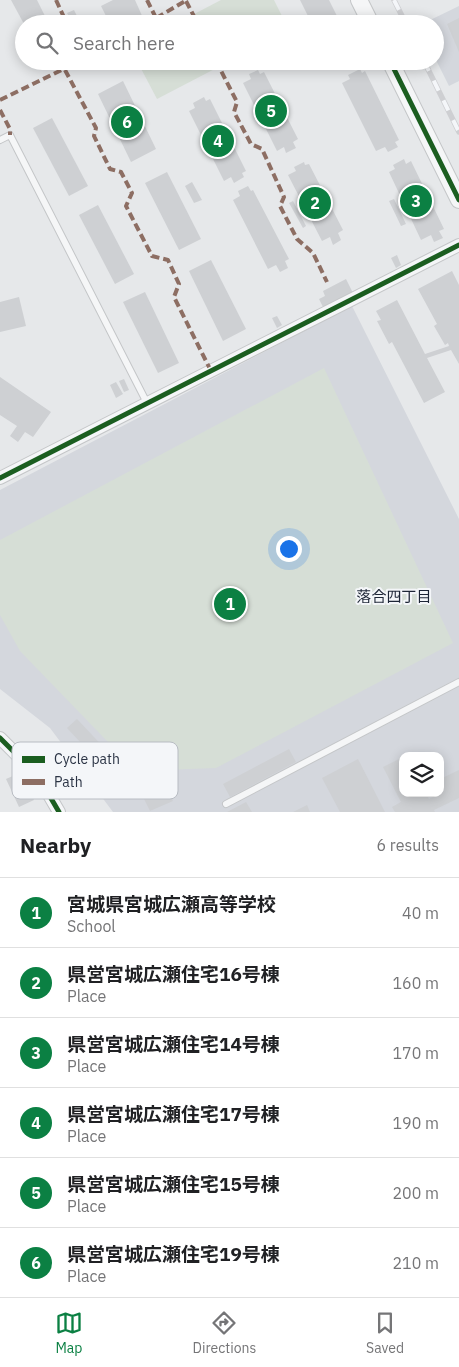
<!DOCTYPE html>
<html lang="en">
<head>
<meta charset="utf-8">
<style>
	:root { --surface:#fff; --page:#f6f6f6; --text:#202124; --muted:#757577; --line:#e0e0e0; --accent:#0b8043 }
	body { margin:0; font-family:"IBM Plex Sans","Noto Sans JP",sans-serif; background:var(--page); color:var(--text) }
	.controls { position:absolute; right:15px; bottom:15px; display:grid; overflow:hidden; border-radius:10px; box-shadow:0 2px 12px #0003 }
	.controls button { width:45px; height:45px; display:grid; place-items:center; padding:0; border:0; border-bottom:1px solid var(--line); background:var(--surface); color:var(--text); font:25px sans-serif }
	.you { position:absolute; left:288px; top:548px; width:18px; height:18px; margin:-12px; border:4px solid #fff; border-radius:50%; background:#1a73e8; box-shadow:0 0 0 8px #1a73e833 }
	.badge { display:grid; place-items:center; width:32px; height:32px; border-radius:50%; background:var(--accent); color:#fff; font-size:16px; font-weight:700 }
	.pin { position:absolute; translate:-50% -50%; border:2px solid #fff; box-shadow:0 1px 5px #0006 }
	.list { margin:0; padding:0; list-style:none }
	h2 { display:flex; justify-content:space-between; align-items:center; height:65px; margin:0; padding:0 20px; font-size:21px }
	h2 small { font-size:16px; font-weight:400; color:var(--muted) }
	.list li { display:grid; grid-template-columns:32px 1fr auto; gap:15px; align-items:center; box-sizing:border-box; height:70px; padding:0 20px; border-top:1px solid var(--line) }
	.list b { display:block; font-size:19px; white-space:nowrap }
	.list p { margin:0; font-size:16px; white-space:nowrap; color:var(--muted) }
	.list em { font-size:16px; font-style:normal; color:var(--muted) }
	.icon { flex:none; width:28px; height:28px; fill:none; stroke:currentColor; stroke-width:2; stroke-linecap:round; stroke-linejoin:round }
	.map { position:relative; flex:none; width:459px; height:812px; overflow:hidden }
	.search { position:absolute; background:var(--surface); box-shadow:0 2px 12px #0003; left:15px; right:15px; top:15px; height:55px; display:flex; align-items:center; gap:12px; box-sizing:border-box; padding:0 18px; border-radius:28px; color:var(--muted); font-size:19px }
	.sheet { height:485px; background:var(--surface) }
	nav { display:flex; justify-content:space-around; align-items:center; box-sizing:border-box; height:70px; border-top:1px solid var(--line); background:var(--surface); font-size:14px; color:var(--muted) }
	nav a { display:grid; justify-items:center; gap:2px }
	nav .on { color:var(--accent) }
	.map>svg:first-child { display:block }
</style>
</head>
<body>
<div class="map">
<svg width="459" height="812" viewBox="0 0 459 812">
	<rect width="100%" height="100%" fill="#e6e8ea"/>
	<!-- built -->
	<g fill="#d4d7dd" fill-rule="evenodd">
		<path d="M459,6V81L449,86L435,58V24H422Z"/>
		<path d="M352,306L459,519V812H113L50,728L0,689V490ZM403,756H440V793H403Z"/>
	</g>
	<!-- green -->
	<g fill="#d6ded6">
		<path d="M221,0H274L286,24H175Z"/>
		<path d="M137,61H230L157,99Z"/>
		<path d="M324,368L453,643L216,768L136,771L20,651L0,615V540Z"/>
	</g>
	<!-- building -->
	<g fill="#ced0d3">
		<path d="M11,0H37L49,24H24Z"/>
		<path d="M113,0H135L143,18L131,24H110L101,6Z"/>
		<path d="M300,0H329L341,24H312Z"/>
		<path d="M74,10L81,24H73L67,13Z"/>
		<path d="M459,18V52L447,24Z"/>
		<path d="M360,69L362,73L365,71L399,140L395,142L398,147L388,152L385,147L376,151L342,83L350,79L348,75Z"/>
		<path d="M258,70L260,74L264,72L298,139L293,142L296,148L286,153L284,147L277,151L243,83L251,79L249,74Z"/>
		<path d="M123,81L156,149L131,162L98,94Z"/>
		<path d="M204,97L206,101L210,99L246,171L242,173L244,177L234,183L231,177L224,181L189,111L195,108L193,103Z"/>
		<path d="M52,118L88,186L69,196L33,128Z"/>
		<path d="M404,159L406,164L411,161L444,229L439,231L443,238L434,242L431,235L421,240L389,172L395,169L393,165Z"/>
		<path d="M304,162L305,165L309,164L343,230L338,233L341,240L333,245L330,237L322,241L288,175L296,171L294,167Z"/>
		<path d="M167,172L201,239L179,250L145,183Z"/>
		<path d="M192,182L202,200L194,203L185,186Z"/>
		<path d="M248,186L251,191L253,190L289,259L285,261L288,268L280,272L276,265L268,269L233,200L240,196L238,191Z"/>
		<path d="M394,199L406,224L401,226L389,201Z"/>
		<path d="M293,201L306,226L303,228L289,203Z"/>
		<path d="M98,205L134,274L115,284L79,215Z"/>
		<path d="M397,255L401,265L396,268L391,258Z"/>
		<path d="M211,260L246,329L223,341L189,271Z"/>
		<path d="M452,271L459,285V364L451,350L427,358L445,392L424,403L392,342L389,344L377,321L381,320L376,311L397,300L425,354L449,346L448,343L445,345L434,326L437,324L418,289Z"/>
		<path d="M346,279L353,293L323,307L319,299L325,296L323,291Z"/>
		<path d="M145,292L179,363L158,373L123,302Z"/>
		<path d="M19,297L26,326L0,332V302Z"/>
		<path d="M277,316L282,325L277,328L272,318Z"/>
		<path d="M0,377L51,412L33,437L25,432L18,442L10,436L17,426L0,415Z"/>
		<path d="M124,379L129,390L124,392L119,381Z"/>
		<path d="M116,382L123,394L116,398L110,385Z"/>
		<path d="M77,719L141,787L131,796L67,728Z"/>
		<path d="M289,749L296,762L230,797L223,784Z"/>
		<path d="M403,757V793H426L429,799L437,795L436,793H440V779L459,770V798L434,810L435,812H395L392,807L401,802L383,767Z"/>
		<path d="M358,759L385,812H340L322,778Z"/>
		<path d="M15,775L20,786L23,785L27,792L29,791L34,800L19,807L6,779Z"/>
		<path d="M166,787L173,801L150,811L143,797Z"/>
		<path d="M246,802L252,812H227Z"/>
		<path d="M307,805L310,812H293Z"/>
	</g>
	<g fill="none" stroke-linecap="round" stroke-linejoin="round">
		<defs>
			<g id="service">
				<path d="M0,140L10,135L147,403"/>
				<path d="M226,804L459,682"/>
			</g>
			<g id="minor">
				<path d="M0,478L459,245"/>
				<path d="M0,738L38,776L59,812"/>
			</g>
			<g id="tertiary">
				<path d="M359,0L371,24"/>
				<path d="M390,61L459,200"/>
			</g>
		</defs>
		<!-- service casing -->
		<use href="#service" stroke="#c4c6c8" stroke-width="8"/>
		<!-- minor casing -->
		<use href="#minor" stroke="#c4c6c8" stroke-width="14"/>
		<!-- tertiary casing -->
		<use href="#tertiary" stroke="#c4c6c8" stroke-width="18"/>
		<!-- service -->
		<use href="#service" stroke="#f5f6f7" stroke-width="6"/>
		<!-- minor -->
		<use href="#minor" stroke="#f5f6f7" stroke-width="12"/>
		<!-- tertiary -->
		<use href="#tertiary" stroke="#f5f6f7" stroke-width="16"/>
		<defs>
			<g id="rail">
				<path d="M394,0L406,24"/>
				<path d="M424,61L459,132"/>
			</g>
		</defs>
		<!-- rail casing -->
		<use href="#rail" stroke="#cecfd2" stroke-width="5.5"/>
		<!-- rail -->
		<use href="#rail" stroke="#f4f6f9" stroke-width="4" stroke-dasharray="11" stroke-linecap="butt"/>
		<!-- quiet -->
		<g stroke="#8d6e63" stroke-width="4" stroke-dasharray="8 4" stroke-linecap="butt">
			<path d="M56,0L67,24"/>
			<path d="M147,0L156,18"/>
			<path d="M186,1L198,24"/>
			<path d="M146,24L187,0"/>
			<path d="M216,61L237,102L234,112L251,144L262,149L284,197L280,206L297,239L313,253L327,282"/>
			<path d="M65,70L96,128L94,136L110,169L121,172L132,193L126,206L152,256L168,260L179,284L174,297L211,371"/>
			<path d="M0,100L80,61"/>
			<path d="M0,110L10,129V135"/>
		</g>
		<defs>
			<g id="cycleway">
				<path d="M390,61L459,200"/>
				<path d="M0,478L459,245"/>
				<path d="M0,738L38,776L59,812"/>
			</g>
		</defs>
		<!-- cycleway casing -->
		<use href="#cycleway" stroke="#f4f6f9" stroke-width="8"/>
		<!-- cycleway -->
		<use href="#cycleway" stroke="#1b5e20" stroke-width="5"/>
	</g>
	<g text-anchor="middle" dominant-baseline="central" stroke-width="4" stroke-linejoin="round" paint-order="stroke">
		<!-- neighbourhood labels -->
		<g font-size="15" fill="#1d2536" stroke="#f4f6f9">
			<text x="394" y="596">落合四丁目</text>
		</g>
	</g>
	<!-- legend -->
	<rect x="12" y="742" width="166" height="57" rx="8" fill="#f4f6f9" stroke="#b8bcc3" stroke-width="1"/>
	<rect x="22" y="756" width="23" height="7" fill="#1b5e20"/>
	<rect x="22" y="779" width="23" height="6" fill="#8d6e63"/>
	<g font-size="14" fill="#2b3445">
		<text x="54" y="764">Cycle path</text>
		<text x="54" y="787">Path</text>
	</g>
</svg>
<div class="controls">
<button><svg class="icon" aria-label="layers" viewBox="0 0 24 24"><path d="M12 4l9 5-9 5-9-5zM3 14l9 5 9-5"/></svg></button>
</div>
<div class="you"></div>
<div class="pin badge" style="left:230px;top:604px">1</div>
<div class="pin badge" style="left:315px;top:203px">2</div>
<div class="pin badge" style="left:416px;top:201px">3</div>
<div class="pin badge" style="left:218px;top:141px">4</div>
<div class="pin badge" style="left:271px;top:111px">5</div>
<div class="pin badge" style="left:127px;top:122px">6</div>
<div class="search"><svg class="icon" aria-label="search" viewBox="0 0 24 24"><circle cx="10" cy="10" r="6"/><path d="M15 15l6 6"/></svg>Search here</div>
</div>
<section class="sheet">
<h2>Nearby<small>6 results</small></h2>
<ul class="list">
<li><span class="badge">1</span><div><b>宮城県宮城広瀬高等学校</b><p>School</p></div><em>40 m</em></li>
<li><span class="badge">2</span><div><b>県営宮城広瀬住宅16号棟</b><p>Place</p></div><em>160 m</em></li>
<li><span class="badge">3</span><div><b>県営宮城広瀬住宅14号棟</b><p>Place</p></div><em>170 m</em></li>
<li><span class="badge">4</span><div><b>県営宮城広瀬住宅17号棟</b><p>Place</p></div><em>190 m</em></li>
<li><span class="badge">5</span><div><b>県営宮城広瀬住宅15号棟</b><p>Place</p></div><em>200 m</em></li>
<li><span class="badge">6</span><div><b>県営宮城広瀬住宅19号棟</b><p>Place</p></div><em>210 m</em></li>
</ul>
</section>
<nav>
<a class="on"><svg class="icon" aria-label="map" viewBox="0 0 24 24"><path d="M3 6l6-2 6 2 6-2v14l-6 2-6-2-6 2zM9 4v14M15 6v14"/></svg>Map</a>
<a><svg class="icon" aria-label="directions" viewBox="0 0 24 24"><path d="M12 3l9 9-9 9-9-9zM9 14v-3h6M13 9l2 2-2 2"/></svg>Directions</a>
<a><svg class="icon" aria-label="saved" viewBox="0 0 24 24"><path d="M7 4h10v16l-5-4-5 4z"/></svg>Saved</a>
</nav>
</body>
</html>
